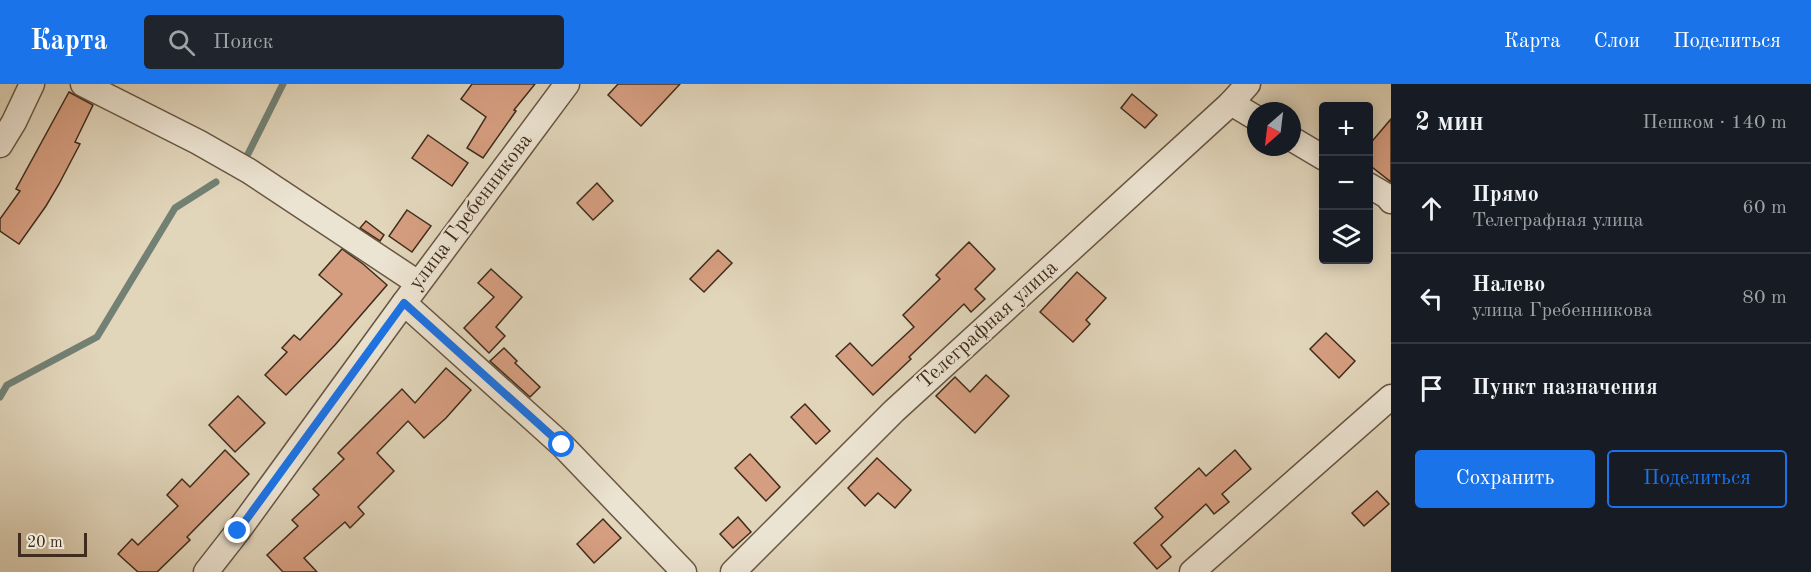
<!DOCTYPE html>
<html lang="ru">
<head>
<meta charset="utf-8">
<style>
	:root { --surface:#171b24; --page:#20242c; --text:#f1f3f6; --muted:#9ea1a6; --line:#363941; --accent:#1a73e8 }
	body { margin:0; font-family:"Old Standard TT",serif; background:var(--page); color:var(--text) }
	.controls { position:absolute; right:18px; top:18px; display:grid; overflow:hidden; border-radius:6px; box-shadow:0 3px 15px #0003 }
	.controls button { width:54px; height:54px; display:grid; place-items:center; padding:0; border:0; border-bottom:2px solid var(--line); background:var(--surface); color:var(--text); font:30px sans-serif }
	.compass { position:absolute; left:1247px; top:18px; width:54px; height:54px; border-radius:50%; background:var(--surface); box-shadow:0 3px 15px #0003; rotate:208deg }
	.scale { position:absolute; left:18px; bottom:15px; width:69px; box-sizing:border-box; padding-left:6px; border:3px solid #3f2c1c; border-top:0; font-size:16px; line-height:21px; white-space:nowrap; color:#3f2c1c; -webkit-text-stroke:4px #ece4d2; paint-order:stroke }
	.stop { position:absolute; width:18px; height:18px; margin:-14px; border:4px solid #1a73e8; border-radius:50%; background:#fff }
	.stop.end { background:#1a73e8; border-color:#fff; box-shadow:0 2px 6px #0008 }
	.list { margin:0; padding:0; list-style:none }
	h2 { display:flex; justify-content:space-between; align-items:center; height:78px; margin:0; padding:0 24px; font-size:26px }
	h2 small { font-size:20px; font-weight:400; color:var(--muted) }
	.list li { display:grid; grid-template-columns:39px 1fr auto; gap:18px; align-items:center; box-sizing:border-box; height:90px; padding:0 24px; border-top:2px solid var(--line) }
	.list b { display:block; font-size:22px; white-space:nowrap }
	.list p { margin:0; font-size:20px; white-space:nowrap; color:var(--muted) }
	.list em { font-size:20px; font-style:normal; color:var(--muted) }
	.actions { display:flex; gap:12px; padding:18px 24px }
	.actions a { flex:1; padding:14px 0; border:2px solid var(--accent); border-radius:6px; text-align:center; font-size:21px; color:var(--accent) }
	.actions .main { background:var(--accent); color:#fff }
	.icon { flex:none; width:33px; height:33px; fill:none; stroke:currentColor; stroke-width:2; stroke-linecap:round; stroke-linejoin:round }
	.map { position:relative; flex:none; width:1391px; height:488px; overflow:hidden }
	header { display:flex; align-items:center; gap:36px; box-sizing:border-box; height:84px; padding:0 30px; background:var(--accent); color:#fff }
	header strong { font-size:28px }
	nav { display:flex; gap:33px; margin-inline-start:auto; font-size:21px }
	.search { width:420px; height:54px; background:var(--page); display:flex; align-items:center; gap:15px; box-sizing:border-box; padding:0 21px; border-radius:6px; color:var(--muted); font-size:22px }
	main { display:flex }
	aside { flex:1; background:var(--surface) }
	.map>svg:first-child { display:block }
</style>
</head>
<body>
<header>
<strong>Карта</strong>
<div class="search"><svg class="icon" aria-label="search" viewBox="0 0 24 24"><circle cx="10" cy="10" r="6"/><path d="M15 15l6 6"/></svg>Поиск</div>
<nav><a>Карта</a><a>Слои</a><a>Поделиться</a></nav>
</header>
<main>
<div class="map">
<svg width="1391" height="488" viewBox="0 0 1391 488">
	<rect width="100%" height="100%" fill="#e1d5ba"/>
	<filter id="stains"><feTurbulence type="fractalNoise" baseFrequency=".00333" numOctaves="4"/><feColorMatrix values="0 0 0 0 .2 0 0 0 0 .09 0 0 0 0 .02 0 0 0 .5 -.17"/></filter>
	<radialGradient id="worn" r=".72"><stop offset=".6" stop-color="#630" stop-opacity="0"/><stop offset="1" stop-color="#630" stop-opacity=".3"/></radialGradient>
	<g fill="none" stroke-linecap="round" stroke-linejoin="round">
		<!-- stream -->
		<g stroke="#728174" stroke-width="7">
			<path d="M248,70L283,0"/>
			<path d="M0,313L7,301L97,253L175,124L216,98"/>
		</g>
	</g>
	<!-- building -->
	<g fill="#d69e80" stroke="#3f2c1c" stroke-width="1.5">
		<path d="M472,0H535L514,26L516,27L483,74L467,64L486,33L461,15Z"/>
		<path d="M618,0H680L641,42L608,11Z"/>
		<path d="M69,8L93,21L75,58L80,60L59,100L46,122L19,160L0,147V135L20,107L16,105Z"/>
		<path d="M1132,10L1157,31L1145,44L1121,24Z"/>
		<path d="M1391,35V98L1368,80V62Z"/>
		<path d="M428,51L468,79L452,102L412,74Z"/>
		<path d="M597,99L613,117L593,136L577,119Z"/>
		<path d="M407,126L431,142L412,168L389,152Z"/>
		<path d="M366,137L384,151L380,157L360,144Z"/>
		<path d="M969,158L995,185L975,205L985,215L971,228L964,220L909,273L911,275L873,311L836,272L850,259L872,282L914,243L903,231L940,195L936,191Z"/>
		<path d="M342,165L363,180L387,201L335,261L286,311L265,291L287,268L282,264L294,251L300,256L342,210L319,191Z"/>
		<path d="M718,166L732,179L704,208L690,195Z"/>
		<path d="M491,185L522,213L496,243L505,252L489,269L464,244L494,213L478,199Z"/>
		<path d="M1077,188L1106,214L1086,236L1090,240L1073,258L1040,228Z"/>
		<path d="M1326,249L1355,277L1339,294L1310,265Z"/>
		<path d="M504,264L517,277L515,279L540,303L530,313L490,277Z"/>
		<path d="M446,284L471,306L446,334L424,354L408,337L377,369L394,387L358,423L364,430L350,444L345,438L304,474L317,488H283L267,471L298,442L292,436L319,411L313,405L344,375L338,369L402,305L415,319Z"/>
		<path d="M986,291L1009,312L975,349L936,312L955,293L970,308Z"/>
		<path d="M238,312L265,339L235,368L209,341Z"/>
		<path d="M805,320L830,347L816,360L791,333Z"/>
		<path d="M225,366L249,390L187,453L190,456L157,488H138L118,470L132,455L138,461L178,422L167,411L182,395L190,403Z"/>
		<path d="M1235,366L1251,385L1222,410L1229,418L1214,430L1206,420L1161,461L1171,473L1157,485L1134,459L1163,433L1155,424L1199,384L1206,392Z"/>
		<path d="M750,370L780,403L766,417L735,384Z"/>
		<path d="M877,374L911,406L895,424L878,409L865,422L848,404Z"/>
		<path d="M1377,407L1389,420L1364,442L1352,429Z"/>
		<path d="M738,433L751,448L733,464L720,450Z"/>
		<path d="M603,435L621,454L594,479L577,460Z"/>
	</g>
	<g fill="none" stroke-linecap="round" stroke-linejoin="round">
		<defs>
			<g id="minor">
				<path d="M83,0L198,58L249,87L418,199"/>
				<path d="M1231,19L1256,34"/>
				<path d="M1292,55L1324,74"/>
				<path d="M0,61L14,38L32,0"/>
				<path d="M1368,101L1387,112L1391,117"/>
				<path d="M404,219L562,361L684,488"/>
				<path d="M206,488L238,447L404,219L567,0"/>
				<path d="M733,488L894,327L1231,19L1248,0"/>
				<path d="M1192,488L1391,313"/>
			</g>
		</defs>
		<!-- minor casing -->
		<use href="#minor" stroke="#685644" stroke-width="27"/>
		<!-- minor -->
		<use href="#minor" stroke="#ece4d2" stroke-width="24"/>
	</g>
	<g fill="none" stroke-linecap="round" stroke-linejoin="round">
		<!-- route -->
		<path stroke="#1a73e8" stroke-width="8" d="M238,447L404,219L562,361"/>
	</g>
	<g text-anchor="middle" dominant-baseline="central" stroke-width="4.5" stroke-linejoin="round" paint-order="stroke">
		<!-- street labels -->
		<g font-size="21" fill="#3f2c1c" stroke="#ece4d2">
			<text transform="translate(471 128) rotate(-53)">улица Гребенникова</text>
			<text transform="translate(988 241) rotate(-42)">Телеграфная улица</text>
		</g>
	</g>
	<rect width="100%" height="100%" filter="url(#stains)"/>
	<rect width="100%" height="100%" fill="url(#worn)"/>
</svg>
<div class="controls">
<button>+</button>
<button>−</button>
<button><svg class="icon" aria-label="layers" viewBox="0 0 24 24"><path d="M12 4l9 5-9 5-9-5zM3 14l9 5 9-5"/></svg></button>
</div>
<svg class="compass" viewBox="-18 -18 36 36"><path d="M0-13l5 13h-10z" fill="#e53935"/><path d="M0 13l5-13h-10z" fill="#9ea1a6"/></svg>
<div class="scale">20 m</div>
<div class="stop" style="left:562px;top:361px"></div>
<div class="stop end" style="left:238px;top:447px"></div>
</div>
<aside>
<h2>2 мин<small>Пешком · 140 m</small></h2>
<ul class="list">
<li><svg class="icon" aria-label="ahead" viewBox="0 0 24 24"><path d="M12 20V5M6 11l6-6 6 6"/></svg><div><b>Прямо</b><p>Телеграфная улица</p></div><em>60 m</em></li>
<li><svg class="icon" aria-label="left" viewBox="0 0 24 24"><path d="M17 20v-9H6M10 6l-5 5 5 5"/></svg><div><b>Налево</b><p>улица Гребенникова</p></div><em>80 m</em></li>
<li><svg class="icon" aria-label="arrive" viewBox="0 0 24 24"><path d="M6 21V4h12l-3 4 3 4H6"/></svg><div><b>Пункт назначения</b></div></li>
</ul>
<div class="actions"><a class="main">Сохранить</a><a>Поделиться</a></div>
</aside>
</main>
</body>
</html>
